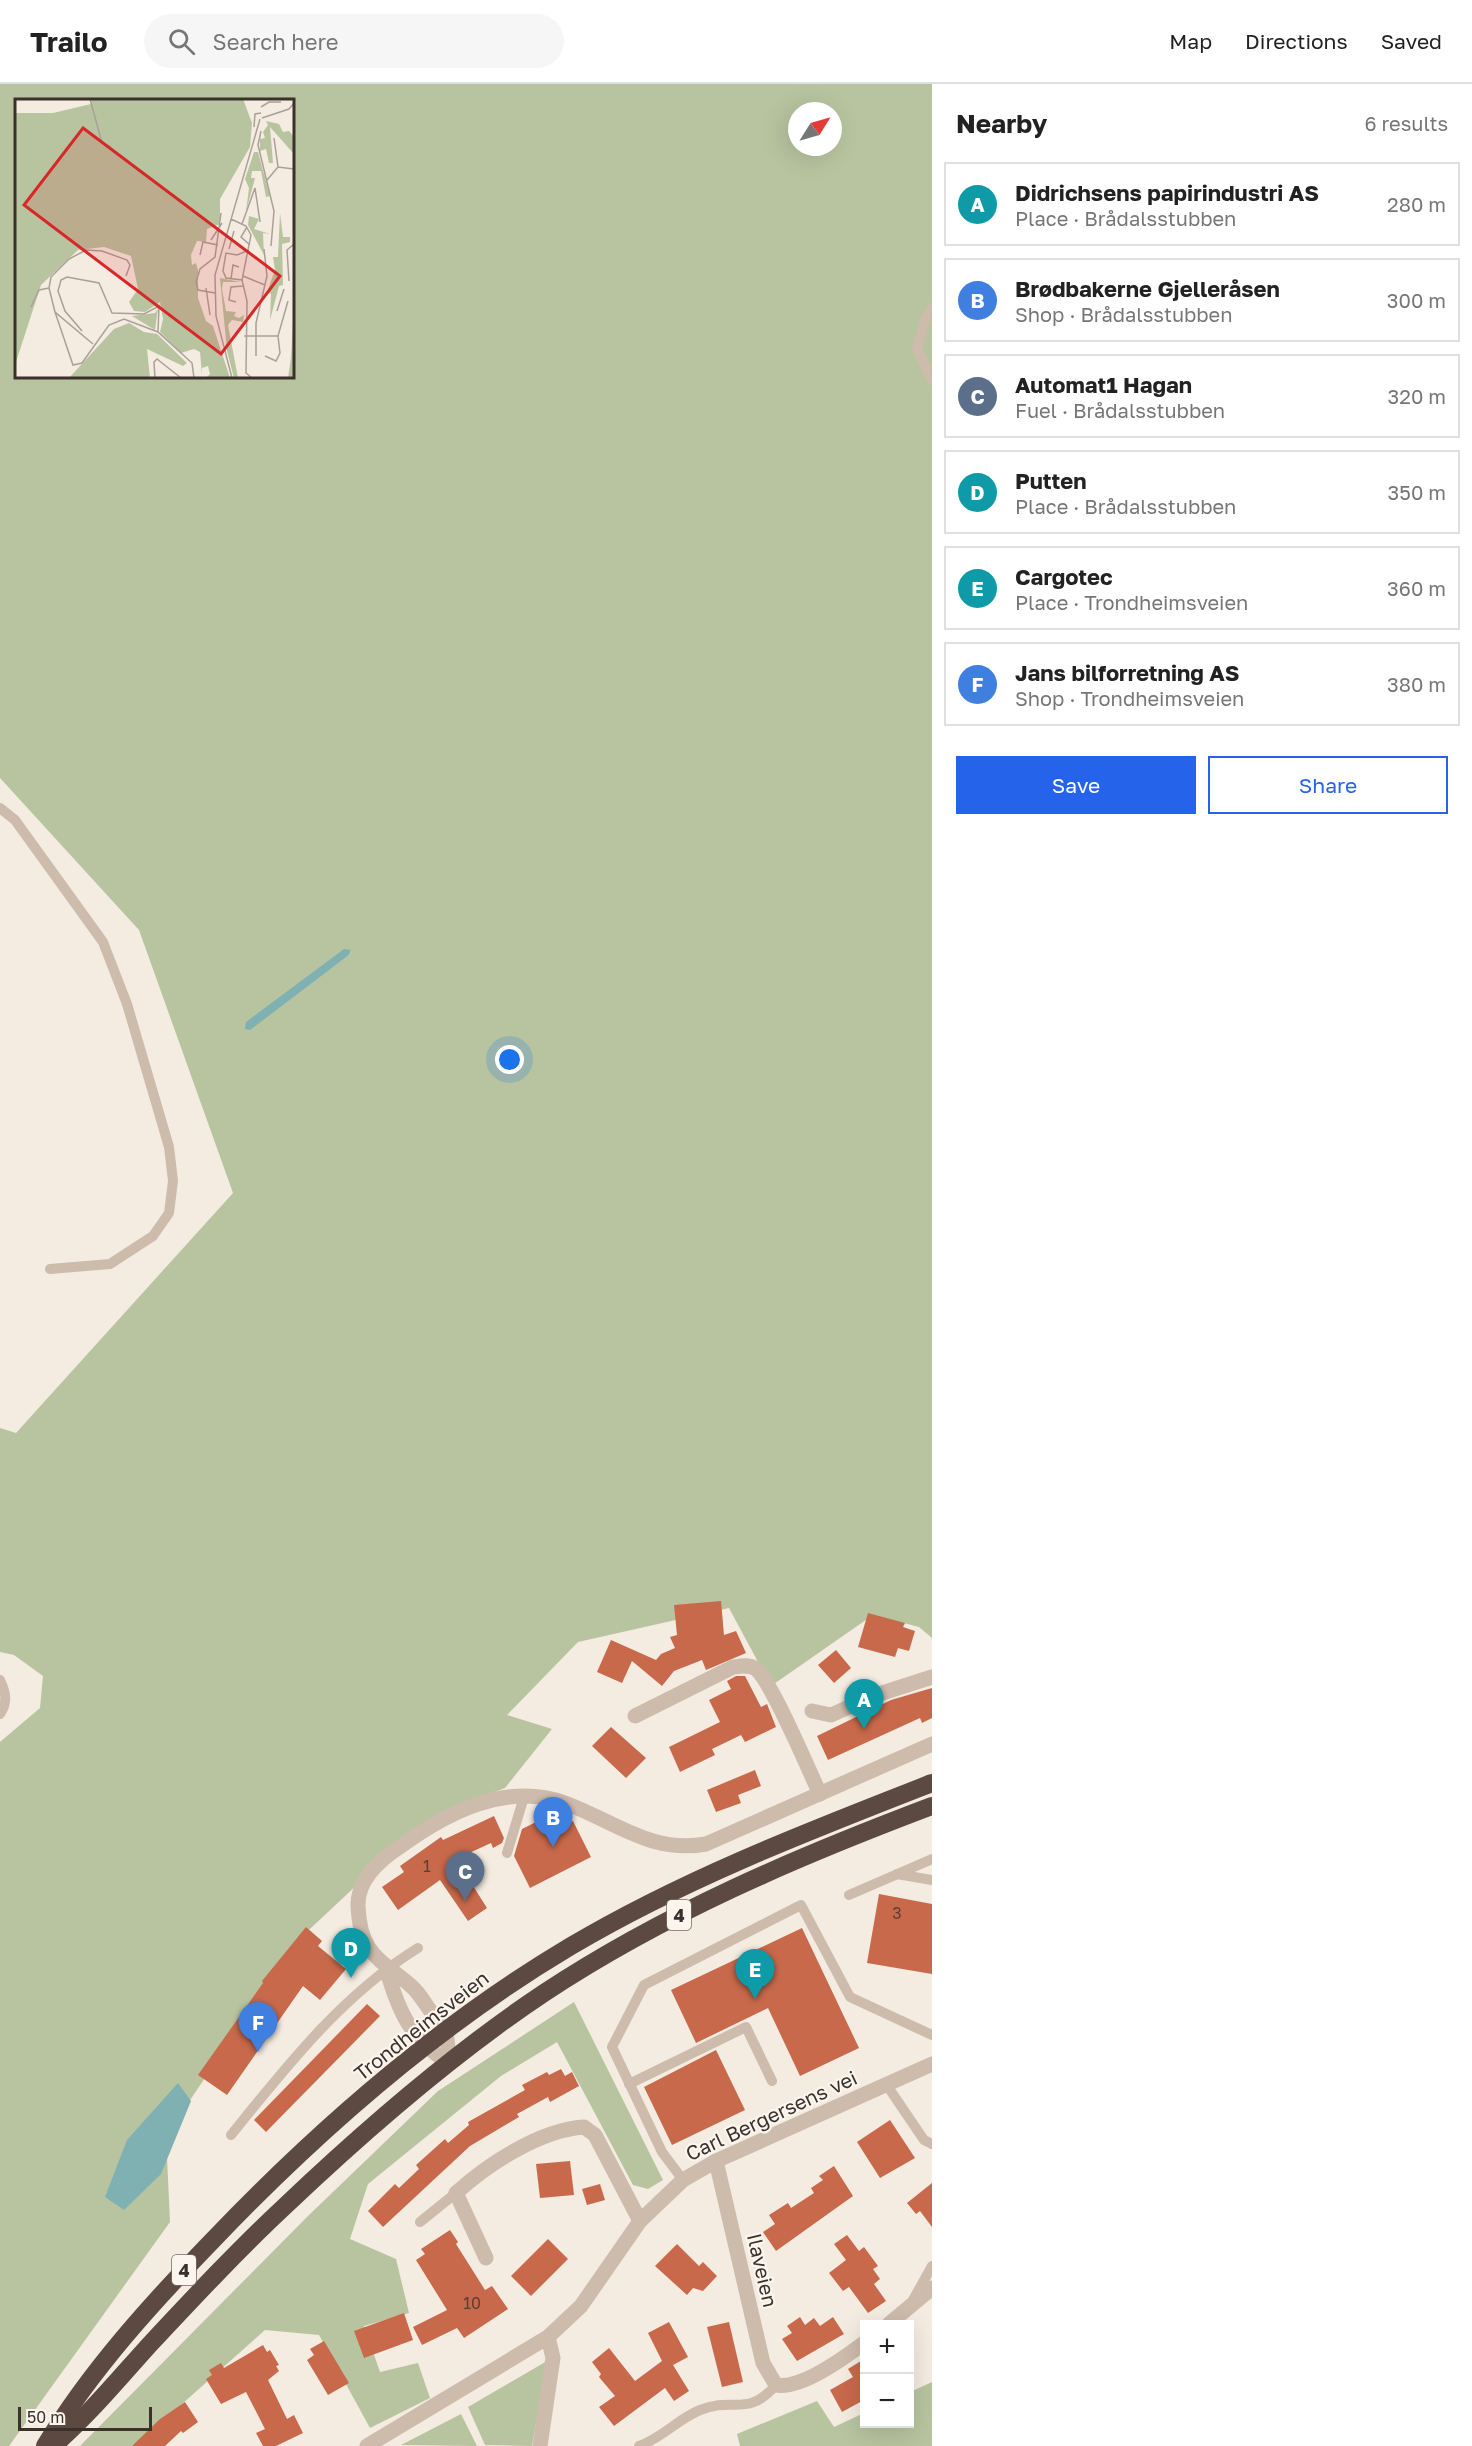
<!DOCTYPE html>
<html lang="en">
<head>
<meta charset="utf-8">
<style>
	:root { --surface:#fff; --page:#f6f6f6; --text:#222; --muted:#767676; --line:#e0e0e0; --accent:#2563eb }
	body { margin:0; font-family:"Golos Text",sans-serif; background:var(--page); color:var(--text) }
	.controls { position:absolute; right:18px; bottom:18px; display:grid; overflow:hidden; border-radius:0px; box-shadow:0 6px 24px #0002 }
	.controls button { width:54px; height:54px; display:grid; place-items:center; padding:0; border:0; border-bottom:2px solid var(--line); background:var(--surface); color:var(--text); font:30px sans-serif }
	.compass { position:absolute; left:788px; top:18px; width:54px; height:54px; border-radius:50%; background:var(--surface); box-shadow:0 6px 24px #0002; rotate:53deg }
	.scale { position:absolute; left:18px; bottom:15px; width:134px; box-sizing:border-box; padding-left:6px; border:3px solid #3b302b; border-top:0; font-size:16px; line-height:21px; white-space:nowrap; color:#3b302b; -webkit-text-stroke:4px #fbf5ee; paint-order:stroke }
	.you { position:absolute; left:510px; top:976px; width:21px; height:21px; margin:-15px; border:4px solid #fff; border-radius:50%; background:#1a73e8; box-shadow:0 0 0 9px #1a73e833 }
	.badge { display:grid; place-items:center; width:39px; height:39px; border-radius:50%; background:var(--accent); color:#fff; font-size:20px; font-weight:700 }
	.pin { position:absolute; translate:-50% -50px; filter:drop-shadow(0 2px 3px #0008) }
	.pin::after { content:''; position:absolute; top:32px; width:21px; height:18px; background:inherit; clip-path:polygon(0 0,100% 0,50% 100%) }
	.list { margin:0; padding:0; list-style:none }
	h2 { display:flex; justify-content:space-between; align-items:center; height:78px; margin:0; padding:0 24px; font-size:26px }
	h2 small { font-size:20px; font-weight:400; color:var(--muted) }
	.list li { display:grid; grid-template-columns:39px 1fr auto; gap:18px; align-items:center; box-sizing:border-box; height:84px; margin:0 12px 12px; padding:0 12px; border:2px solid var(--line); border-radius:0px }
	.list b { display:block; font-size:22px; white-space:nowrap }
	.list p { margin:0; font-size:20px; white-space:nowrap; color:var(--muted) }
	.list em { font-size:20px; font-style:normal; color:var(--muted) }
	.actions { display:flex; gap:12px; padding:18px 24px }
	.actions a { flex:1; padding:14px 0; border:2px solid var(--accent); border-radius:0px; text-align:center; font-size:21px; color:var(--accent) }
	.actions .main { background:var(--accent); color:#fff }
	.icon { flex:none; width:33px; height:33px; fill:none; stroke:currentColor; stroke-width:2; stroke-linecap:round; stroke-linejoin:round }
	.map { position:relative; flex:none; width:932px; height:2362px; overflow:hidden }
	header { display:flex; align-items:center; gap:36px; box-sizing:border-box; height:84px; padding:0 30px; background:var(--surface); border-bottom:2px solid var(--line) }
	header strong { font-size:28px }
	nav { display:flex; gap:33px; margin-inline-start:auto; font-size:21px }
	.search { width:420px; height:54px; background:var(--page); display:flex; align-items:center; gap:15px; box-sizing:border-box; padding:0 21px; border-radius:33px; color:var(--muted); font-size:22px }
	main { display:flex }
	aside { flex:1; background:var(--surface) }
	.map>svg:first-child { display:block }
</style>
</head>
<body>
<header>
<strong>Trailo</strong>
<div class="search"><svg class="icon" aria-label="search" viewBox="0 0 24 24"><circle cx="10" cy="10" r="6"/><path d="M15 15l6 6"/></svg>Search here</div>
<nav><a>Map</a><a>Directions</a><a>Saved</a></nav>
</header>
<main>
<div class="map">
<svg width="932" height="2362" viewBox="0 0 932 2362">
	<rect width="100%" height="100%" fill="#f4ebe1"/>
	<!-- green -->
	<g fill="#b8c4a0" fill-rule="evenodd">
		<path d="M0,0H932V1554L919,1543L873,1531L771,1602L729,1524L578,1558L507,1631L552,1645L505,1704L479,1714L375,1784L296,1858L166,2052L170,2138L9,2362H0V1658L40,1624L43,1592L14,1571L0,1568V1344L16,1349L233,1109L139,846L0,694ZM16,16H292V292H16ZM797,27H833V63H797ZM351,866L349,871L250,945H245Z"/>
		<path d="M574,1918L663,2096L648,2105L633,2101L557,1958L501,1992L368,2100L350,2155L396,2175L409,2229L364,2242L380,2288L418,2279L430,2314L370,2344L319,2251L265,2246L135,2362H80L308,2132L438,2007Z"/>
		<path d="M547,2277L532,2362L485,2361L468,2323Z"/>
		<path d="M932,2298V2362H740L737,2350L817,2317L834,2343L864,2329V2340H910V2308Z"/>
		<path d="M461,2330L477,2362L401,2361Z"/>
	</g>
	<!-- water -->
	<g fill="#7fb0b2">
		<path d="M344,865L351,866L349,871L250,946L245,945L246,938Z"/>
		<path d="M178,1999L191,2017L161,2090L124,2126L105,2113L127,2056Z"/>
	</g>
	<!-- building -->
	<g fill="#c8694b">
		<path d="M721,1517L724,1551L736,1547L746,1569L706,1586L702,1576L674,1587L662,1602L632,1577L622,1599L597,1588L611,1556L656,1576L661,1570L675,1564L670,1553L677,1551L674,1521Z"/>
		<path d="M868,1529L905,1539L903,1543L915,1547L909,1567L898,1564L895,1573L858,1563Z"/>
		<path d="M836,1566L851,1584L834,1599L818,1581Z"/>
		<path d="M736,1592H745L761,1623L767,1620L776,1643L745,1658L741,1651L712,1665L715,1671L680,1688L669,1663L720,1638L709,1616L731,1605L727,1597Z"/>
		<path d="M932,1604V1634L922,1639L920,1634L828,1676L817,1652L891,1616Z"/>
		<path d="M611,1643L646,1674L626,1694L592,1662Z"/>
		<path d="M755,1686L761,1702L738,1711L741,1719L716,1728L707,1706Z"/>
		<path d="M554,1729L561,1743L573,1737L591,1773L530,1804L514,1772L522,1745Z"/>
		<path d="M494,1732L504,1754L502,1759L493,1764L491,1759L456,1775L487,1824L468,1837L440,1796L398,1826L382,1803L404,1788L400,1782L441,1753L443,1756Z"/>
		<path d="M879,1810L932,1820V1890L867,1879Z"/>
		<path d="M306,1843L322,1857L318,1862L346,1885L320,1916L303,1902L227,2011L198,1991L263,1899L262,1897Z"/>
		<path d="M802,1844L859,1964L800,1992L768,1924L696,1959L671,1906Z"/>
		<path d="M367,1920L380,1932L266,2048L254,2036Z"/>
		<path d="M716,1966L745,2026L672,2061L644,2003Z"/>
		<path d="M561,1985L565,1992L572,1988L579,2002L550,2018L548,2013L517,2030L519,2033L470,2062L383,2143L368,2127L395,2100L399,2104L419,2085L416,2081L445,2055L448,2059L469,2041L468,2038L525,2006L522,2001L547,1988L549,1991Z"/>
		<path d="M890,2036L915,2074L880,2094L857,2058Z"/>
		<path d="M570,2077L574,2111L540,2114L536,2080Z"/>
		<path d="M834,2082L853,2112L776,2167L763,2148L775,2140L769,2131L788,2119L791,2124L814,2109L811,2104L823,2096L819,2092Z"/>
		<path d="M932,2099V2143L920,2127L916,2130L907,2119Z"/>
		<path d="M600,2100L605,2116L587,2121L582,2105Z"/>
		<path d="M450,2146L458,2158L456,2160L485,2206L492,2202L508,2225L464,2254L457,2244L422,2261L413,2243L447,2226L416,2176L425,2170L421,2165Z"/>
		<path d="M847,2151L859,2167L864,2163L878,2182L873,2185L880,2195L874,2200L886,2217L868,2229L849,2203L843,2207L829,2189L846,2176L834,2160Z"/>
		<path d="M548,2155L568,2175L531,2212L511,2192Z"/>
		<path d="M677,2160L699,2182L703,2178L717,2192L703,2207L693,2204L687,2211L655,2182Z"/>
		<path d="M404,2229L413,2256L364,2274L354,2247Z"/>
		<path d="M800,2233L805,2241L814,2234L820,2242L833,2233L844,2250L797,2277L782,2255L792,2249L787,2242Z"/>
		<path d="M669,2238L688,2273L673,2281L689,2307L674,2317L665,2304L614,2342L599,2323L615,2312L599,2293L601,2290L592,2278L609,2264L635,2297L662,2277L648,2249Z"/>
		<path d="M729,2238L743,2298L722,2303L707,2243Z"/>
		<path d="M324,2257L349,2299L328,2311L307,2276L314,2271L310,2265Z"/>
		<path d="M263,2261L267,2268L270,2266L279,2281L276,2282L279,2287L268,2296L287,2335L294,2331L303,2349L276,2362H263L256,2349L265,2345L246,2308L221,2320L206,2295L212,2291L209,2286L221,2279L224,2284Z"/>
		<path d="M864,2275V2316L842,2328L830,2306L853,2293L848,2285Z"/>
		<path d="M185,2318L198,2338L183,2349L181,2347L165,2362H132L160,2335Z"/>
	</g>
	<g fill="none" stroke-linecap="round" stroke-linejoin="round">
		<!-- lane -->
		<g stroke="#cdbbac" stroke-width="10">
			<path d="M932,224L925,235L917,265L932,296"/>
			<path d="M0,724L15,736L103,858L127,920L169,1063L173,1097L169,1129L153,1152L110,1180L50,1185"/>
			<path d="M0,1596C6,1609 8,1618 0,1630"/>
			<path d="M507,1769L524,1713"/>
			<path d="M897,1790L932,1796"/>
			<path d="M849,1811L932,1775"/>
			<path d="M629,2000L746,1943L772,1997"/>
			<path d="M886,2000L924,2056L932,2060"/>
			<path d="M231,2051C286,1983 343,1910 418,1864"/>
			<path d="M683,2096L662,2068L612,1963L644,1901L801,1821L850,1913L932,1951"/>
			<path d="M420,2138L456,2109"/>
			<path d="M913,2216L932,2182"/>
			<path d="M639,2362C662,2354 678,2335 700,2326C734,2312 747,2334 776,2301"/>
		</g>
		<!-- street -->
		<g stroke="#cdbbac" stroke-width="15">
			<path d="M812,1627L831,1631L876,1611L932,1593"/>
			<path d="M635,1632L733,1583C741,1582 749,1580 756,1585C772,1598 809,1687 820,1710"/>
			<path d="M386,1884C399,1929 410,1953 448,1979"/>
			<path d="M448,1979C448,1970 449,1957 445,1948C443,1942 436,1935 432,1929C425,1920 419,1908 410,1901C378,1874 360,1869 358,1822C357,1795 381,1775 401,1762C448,1728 506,1698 565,1719C614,1737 651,1770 706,1760L932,1660"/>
			<path d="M716,2077L763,2279L776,2301C800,2306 844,2274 864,2259"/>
			<path d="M486,2174L456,2109C488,2080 540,2046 584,2043L595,2051L640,2137"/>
			<path d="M889,2240L932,2204"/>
			<path d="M367,2362L548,2253L581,2222L640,2137L683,2096L716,2077L932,1980"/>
			<path d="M540,2362L553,2274L548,2253"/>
		</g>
		<!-- highway -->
		<g stroke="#5c4a42" stroke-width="18">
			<path d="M45,2362C90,2287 152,2219 213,2156C319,2045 438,1941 571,1862C684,1795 809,1747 932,1699"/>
			<path d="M53,2362C90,2330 120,2293 152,2258C195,2212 238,2166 284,2123C365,2046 451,1971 544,1909C665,1829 797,1773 932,1722"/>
		</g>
	</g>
	<g text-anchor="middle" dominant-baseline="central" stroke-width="4.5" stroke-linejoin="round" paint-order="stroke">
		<!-- number labels -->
		<g font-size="16" fill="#5e3e33">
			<text x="427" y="1782">1</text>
			<text x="897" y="1829">3</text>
			<text x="472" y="2219">10</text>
		</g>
		<!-- shield labels -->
		<g fill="#fbf5ee" stroke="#756b66" stroke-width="1.5">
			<rect x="667" y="1816" width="24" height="30" rx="4.5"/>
			<rect x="172" y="2171" width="24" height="30" rx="4.5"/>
		</g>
		<g font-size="18" font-weight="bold" fill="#3b302b">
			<text x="679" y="1831">4</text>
			<text x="184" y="2186">4</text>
		</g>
		<!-- street labels -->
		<g font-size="20" fill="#3b302b" stroke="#fbf5ee">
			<text transform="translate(421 1941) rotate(-38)">Trondheimsveien</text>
			<text transform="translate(771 2031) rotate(-25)">Carl Bergersens vei</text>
			<text transform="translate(763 2186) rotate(77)">Ilaveien</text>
		</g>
	</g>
	<!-- overview -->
	<g transform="translate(15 15)">
		<rect width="279" height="279" fill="#f4ebe1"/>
		<path d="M77,0H228L237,24L235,48L205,100V125L192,130L191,143L182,142L176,156L177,166L181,164L183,171V199L191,222L198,227L215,279H191L195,275L193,267L187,269V276L185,253L179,250L166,254L145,233L148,220L145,203L130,213L119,212L114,203L123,190L116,157L89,148L63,151L26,186L0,266V14H38L76,5ZM251,22L264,25L268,33L274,32L279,38V55L255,28L258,64H254L251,50L245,52V40L250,39L248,33L253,26ZM239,53H243L255,97L251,98L246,72H237L236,79H240L231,113L234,89L230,80ZM265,114L268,138H275V143L267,145L268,186L264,187L255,221L256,195L252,193L260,171L258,158H263ZM234,117L244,120L239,130L255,135L248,134L249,156L233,126ZM205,179L226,183H208L207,190L211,212L221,213L219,217L224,219L229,216L228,223L217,221L213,226L223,279H219L212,252ZM279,204V279H273L276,259ZM143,209L140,231L117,217L140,214ZM114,224L129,233L142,235L172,264L168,267L132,250L135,279H54L99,230Z" fill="#b8c4a0"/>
		<path fill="none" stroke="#aaa098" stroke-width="1.5" d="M75,0L87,44L96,48M246,8L254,3H266M247,19L274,10L279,4M239,28L240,15L246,14M246,32L243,46L259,112L256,147M259,39L263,68M252,81L263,68L279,70M216,120L231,127L236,136L227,181L232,202L231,274L237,279H266M227,125L240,89L245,123M232,128L226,138L235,146M196,141L207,124M214,150L219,132M185,156L188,143L203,146M228,177L250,186M216,180L218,166L224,168M227,181L211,179L208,172L211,154L222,156L234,151M274,182L272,151L279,145M191,189L195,216M200,194L183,191L181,183L185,170L200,158L206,114M221,203L214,201L216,188L228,187M16,208L24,191L34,189M262,212L269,190M40,213L58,266L67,264L94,226L109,220L143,233L177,264L179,279M67,232L50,212L43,192L46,181L52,178L84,184L97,214L129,215L144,207L143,233M229,237H263L273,202M78,245L40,213L34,189L36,178L54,160L71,151L87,152L112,161L115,166L111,177M241,257V224L252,177L249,150M250,257L261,262L265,254L263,237M140,279L139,263L142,260L166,279M217,279L201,217L200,176L245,20"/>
		<path fill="#d62828" fill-opacity="0.15" stroke="#d62828" stroke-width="3" d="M68,29L265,177L206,255L9,106Z"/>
		<rect width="279" height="279" fill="none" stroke="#3b302b" stroke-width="3"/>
	</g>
</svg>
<div class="controls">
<button>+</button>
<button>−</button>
</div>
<svg class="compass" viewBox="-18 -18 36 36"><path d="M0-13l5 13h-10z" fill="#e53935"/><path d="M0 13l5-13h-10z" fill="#767676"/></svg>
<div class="scale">50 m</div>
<div class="you"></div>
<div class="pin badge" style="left:864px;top:1645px;background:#0f9aa8">A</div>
<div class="pin badge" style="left:553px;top:1763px;background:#3f7fe0">B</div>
<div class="pin badge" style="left:465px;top:1817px;background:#5c6f8a">C</div>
<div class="pin badge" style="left:351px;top:1894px;background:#0f9aa8">D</div>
<div class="pin badge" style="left:755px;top:1915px;background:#0f9aa8">E</div>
<div class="pin badge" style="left:258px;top:1968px;background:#3f7fe0">F</div>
</div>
<aside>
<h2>Nearby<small>6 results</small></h2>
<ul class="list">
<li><span class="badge" style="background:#0f9aa8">A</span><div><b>Didrichsens papirindustri AS</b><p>Place · Brådalsstubben</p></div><em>280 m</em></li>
<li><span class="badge" style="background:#3f7fe0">B</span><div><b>Brødbakerne Gjelleråsen</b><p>Shop · Brådalsstubben</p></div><em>300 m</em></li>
<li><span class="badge" style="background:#5c6f8a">C</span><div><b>Automat1 Hagan</b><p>Fuel · Brådalsstubben</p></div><em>320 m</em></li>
<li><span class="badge" style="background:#0f9aa8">D</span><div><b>Putten</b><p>Place · Brådalsstubben</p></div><em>350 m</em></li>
<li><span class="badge" style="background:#0f9aa8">E</span><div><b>Cargotec</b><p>Place · Trondheimsveien</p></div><em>360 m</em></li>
<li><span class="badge" style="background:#3f7fe0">F</span><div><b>Jans bilforretning AS</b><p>Shop · Trondheimsveien</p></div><em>380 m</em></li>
</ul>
<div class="actions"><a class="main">Save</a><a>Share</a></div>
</aside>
</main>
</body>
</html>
